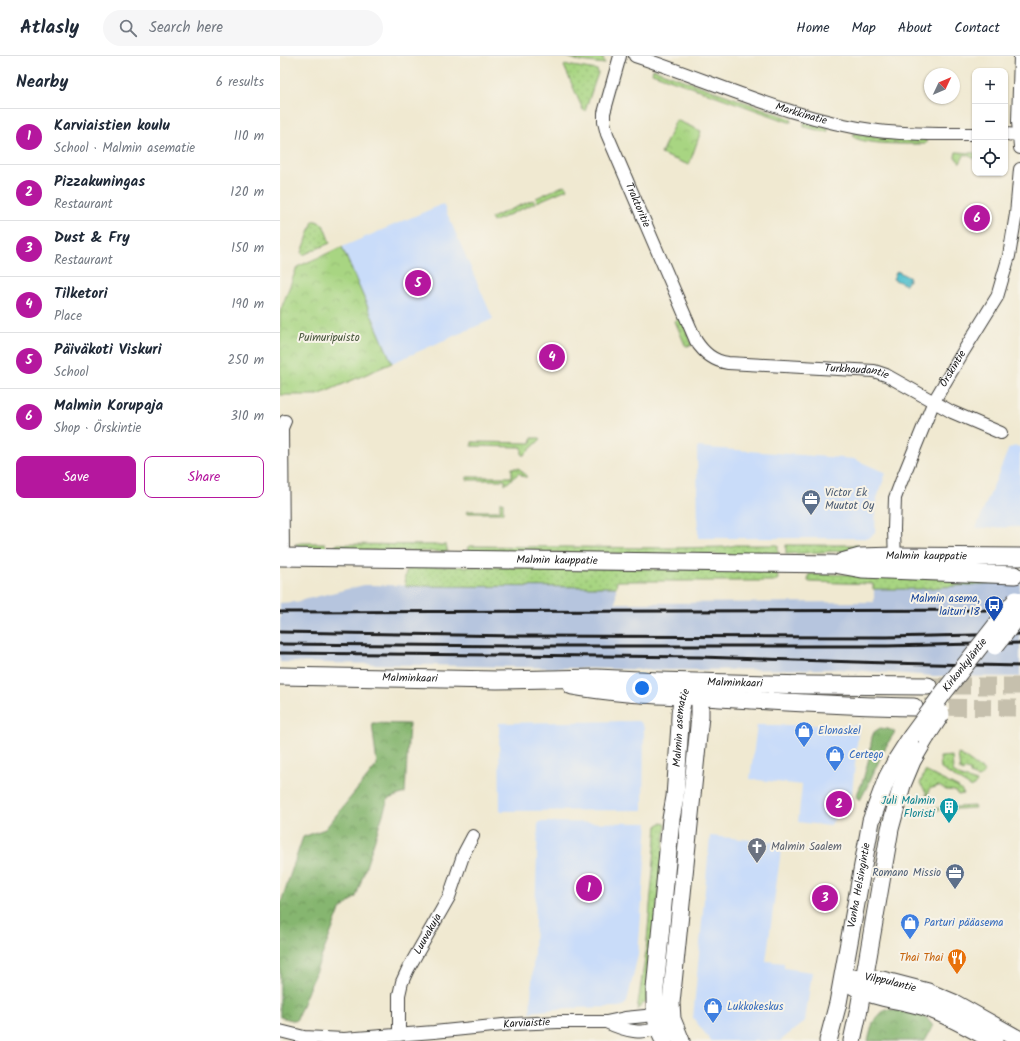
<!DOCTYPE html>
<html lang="en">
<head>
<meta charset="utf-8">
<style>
	:root { --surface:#fff; --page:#f6f6f7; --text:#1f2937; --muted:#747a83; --line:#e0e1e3; --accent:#b5179e }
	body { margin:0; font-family:Kalam,sans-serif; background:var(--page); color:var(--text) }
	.controls { position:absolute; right:12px; top:12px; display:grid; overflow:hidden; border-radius:8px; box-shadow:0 1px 3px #0004 }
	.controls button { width:36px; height:36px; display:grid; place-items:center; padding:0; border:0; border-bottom:1px solid var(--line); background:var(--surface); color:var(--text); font:20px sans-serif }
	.compass { position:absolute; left:644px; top:12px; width:36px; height:36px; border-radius:50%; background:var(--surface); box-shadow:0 1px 3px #0004; rotate:46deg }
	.you { position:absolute; left:362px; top:632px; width:14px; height:14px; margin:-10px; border:3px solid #fff; border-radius:50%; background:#1a73e8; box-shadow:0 0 0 6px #1a73e833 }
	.badge { display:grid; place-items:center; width:26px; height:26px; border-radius:50%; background:var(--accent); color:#fff; font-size:13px; font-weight:700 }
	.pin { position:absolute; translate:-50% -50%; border:2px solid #fff; box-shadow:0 1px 4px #0006 }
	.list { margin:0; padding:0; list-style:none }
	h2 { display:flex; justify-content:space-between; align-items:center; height:52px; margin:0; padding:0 16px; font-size:17px }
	h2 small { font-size:13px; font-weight:400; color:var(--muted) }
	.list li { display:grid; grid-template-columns:26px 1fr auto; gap:12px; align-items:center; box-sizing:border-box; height:56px; padding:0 16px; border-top:1px solid var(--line) }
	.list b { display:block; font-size:15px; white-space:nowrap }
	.list p { margin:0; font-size:13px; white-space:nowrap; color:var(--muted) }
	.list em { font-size:13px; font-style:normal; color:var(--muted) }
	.actions { display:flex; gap:8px; padding:12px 16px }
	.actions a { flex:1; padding:9px 0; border:1px solid var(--accent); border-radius:8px; text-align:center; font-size:14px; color:var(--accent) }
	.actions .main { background:var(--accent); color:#fff }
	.icon { flex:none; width:22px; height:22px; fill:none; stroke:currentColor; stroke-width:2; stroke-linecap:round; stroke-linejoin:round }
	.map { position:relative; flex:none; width:740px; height:985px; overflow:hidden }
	header { display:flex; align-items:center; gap:24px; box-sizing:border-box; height:56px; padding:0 20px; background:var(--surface); border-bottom:1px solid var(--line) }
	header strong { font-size:19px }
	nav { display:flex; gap:22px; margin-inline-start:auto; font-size:14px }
	.search { width:280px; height:36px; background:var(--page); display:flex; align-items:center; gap:10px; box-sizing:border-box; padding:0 14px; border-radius:22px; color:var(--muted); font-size:15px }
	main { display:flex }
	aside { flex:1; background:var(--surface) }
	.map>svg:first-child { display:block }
</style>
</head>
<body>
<header>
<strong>Atlasly</strong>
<div class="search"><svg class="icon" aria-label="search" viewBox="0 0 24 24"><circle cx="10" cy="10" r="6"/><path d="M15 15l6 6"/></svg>Search here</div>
<nav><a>Home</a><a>Map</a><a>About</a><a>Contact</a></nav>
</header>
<main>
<aside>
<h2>Nearby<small>6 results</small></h2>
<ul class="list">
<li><span class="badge">1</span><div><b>Karviaistien koulu</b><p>School · Malmin asematie</p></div><em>110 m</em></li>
<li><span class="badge">2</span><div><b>Pizzakuningas</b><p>Restaurant</p></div><em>120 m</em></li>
<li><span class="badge">3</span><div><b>Dust &amp; Fry</b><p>Restaurant</p></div><em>150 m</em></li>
<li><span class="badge">4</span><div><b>Tilketori</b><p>Place</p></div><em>190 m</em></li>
<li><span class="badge">5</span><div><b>Päiväkoti Viskuri</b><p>School</p></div><em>250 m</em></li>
<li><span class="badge">6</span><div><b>Malmin Korupaja</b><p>Shop · Örskintie</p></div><em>310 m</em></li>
</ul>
<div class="actions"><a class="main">Save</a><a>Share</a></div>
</aside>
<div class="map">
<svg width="740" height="985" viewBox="0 0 740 985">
	<defs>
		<pattern id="grass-dots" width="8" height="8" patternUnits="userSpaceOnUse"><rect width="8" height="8" fill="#a8d582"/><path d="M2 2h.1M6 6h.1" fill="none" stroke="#90b670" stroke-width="1.8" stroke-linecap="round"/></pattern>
		<pattern id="forest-crowns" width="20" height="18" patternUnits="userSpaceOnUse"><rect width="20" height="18" fill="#86b670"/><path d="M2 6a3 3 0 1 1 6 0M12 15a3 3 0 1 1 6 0" fill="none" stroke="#6d935b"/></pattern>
		<pattern id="park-crowns" width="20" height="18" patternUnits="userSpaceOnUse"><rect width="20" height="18" fill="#a8d582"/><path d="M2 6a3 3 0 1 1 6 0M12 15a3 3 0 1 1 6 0" fill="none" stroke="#90b670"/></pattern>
		<pattern id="water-waves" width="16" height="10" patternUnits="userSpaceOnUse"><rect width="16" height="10" fill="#56c2cf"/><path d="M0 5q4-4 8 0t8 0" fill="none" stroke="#4aa6b1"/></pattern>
	</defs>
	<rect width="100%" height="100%" fill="#f7f3e8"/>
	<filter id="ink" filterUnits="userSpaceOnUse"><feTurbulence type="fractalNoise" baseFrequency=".025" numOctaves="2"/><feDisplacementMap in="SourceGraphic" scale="8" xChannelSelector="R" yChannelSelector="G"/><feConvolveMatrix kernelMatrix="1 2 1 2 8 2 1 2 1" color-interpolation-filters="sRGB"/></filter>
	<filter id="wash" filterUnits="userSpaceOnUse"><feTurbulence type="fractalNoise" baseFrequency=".012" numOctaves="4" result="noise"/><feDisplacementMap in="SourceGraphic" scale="16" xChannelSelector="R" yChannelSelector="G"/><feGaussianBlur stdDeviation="0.9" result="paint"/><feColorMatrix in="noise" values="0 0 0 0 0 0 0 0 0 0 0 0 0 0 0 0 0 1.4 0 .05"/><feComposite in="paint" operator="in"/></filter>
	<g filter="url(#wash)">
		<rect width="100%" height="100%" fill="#f0e9d1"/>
		<!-- built -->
		<g fill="#c9dcf9">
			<path d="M163,148L213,263L112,307L62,191Z"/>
			<path d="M736,390L740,391V471L696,472L729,392Z"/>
			<path d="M417,391L574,403L606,417L596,445L595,476L589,482H418Z"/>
			<path d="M358,665L362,668L364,672L363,754L220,755L219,667Z"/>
			<path d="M477,669H579L572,737L550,770L518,766L522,729L470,723Z"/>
			<path d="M258,766L368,767L358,899L347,946L342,951L286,952L250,956L254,896Z"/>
			<path d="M430,780L502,787L486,905L504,907V912L532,916L525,965L500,985H431L413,962Z"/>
		</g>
		<!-- railway -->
		<path fill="#b6c5de" d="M731,526H740V621L653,620L559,613L388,614L0,606V547L15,546L84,529L336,531V547L594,546V533H638Z"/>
		<!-- grass -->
		<g fill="url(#grass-dots)" stroke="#62784f">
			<path d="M285,0H322L325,8L299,5Z"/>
			<path d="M286,9L317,14L318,17L305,55L303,54L284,10Z"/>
			<path d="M373,13L512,63L511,66H509L372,17Z"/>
			<path d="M524,66L549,72L547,76L524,71Z"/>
			<path d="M574,77C598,83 622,83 646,83V87L645,88C628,88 585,89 573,81Z"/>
			<path d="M676,96L695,97V103L685,98L680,107L675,101Z"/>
			<path d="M285,129L287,133L257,146L256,142Z"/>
			<path d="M253,144L255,147L213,166L211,162Z"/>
			<path d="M33,165H36L43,168L50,187L23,199L22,197Z"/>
			<path d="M401,262L412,289L407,290L405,289L395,265Z"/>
			<path d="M252,382H260L261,383L244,399H242V391L192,390V386L251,387Z"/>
			<path d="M232,412H239L247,421H244L239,417L225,429V424H187V421H232Z"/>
			<path d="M220,446H223V457H186L187,455H220Z"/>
			<path d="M21,487H45L47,494L22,493L15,488Z"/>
			<path d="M58,488L166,489L168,496L54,494L55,490Z"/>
			<path d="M456,489H498V498L451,499L189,495L187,492L189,490L391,492L446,491Z"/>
			<path d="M506,489H577V494L506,498Z"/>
			<path d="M129,510L469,514L497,517L498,523L495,525H337L336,531L126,530C123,523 126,515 129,510Z"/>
			<path d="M529,518L601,519L726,526L638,533H593V528L530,526L528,525Z"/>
			<path d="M678,698L681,699L705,716L701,721L698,722L690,718V714L685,713L683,716L680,714Z"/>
			<path d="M672,700L673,716L681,721L697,726L692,732L661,713L660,701Z"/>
			<path d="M645,715L679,732L684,738L678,739L675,735L666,734L659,730L649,733L647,744L646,736L640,728Z"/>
			<path d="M694,750L695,752L642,755V753Z"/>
			<path d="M381,767L386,768L367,944L357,954L366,896L377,770Z"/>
		</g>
		<!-- forest -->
		<g fill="url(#forest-crowns)" stroke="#516946">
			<path d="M92,667L129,668L125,737L108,743L76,841L60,854L16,965L0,961V849L23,781L45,773L97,709Z"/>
			<path d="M600,672L608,673L615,676C600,697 593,722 580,744L576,741L583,724L589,702L592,681L594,676Z"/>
			<path d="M605,953L631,956L646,961L653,970L645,985H588L593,966Z"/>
		</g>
		<!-- park -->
		<g fill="url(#park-crowns)" stroke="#62784f">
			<path d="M396,64L421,75L409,109L381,98Z"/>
			<path d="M62,191L112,307L38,339H0V256L17,211Z"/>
		</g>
		<!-- water -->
		<path fill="url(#water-waves)" stroke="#396f76" d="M617,215L630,222L626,229L613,223Z"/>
	</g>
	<g filter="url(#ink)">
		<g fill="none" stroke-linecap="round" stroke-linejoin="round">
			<!-- secondary-tunnel -->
			<g stroke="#c6c0ad" stroke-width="17" stroke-dasharray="17 8" stroke-linecap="butt">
				<path d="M648,630H740"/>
				<path d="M644,651L740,652"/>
			</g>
			<defs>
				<g id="street">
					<path id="s1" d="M340,0L324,57V66L327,78L416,285C424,297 433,305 448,307L594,315L606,319L672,356L721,377"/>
					<path id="s2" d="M355,0C435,26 513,64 598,75C630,79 663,78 695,78"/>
					<path d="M740,0L738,65L740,92"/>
					<path d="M725,78L740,79"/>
					<path d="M3,501L2,372L5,365"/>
					<path id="s3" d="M615,507L614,473L615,442L621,426L654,345L683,296L717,241L729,200L736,158L740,113"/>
					<path d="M326,966C345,975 365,981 385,968"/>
					<path id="s4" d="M0,975L24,981L64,983L154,976L233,968L278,966H326L345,962L375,959L382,961"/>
					<path id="s5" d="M119,979V939L122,926L128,913L169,841L184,797L193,780"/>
				</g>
				<g id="secondary">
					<path id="s6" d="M0,501L554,508L582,513L735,519"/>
					<path id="s7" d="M562,506L580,501L615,500L740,501"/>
					<path id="s8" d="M0,620L217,624L317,622L379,625L528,629L648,630"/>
					<path d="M292,630C341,639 391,639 440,642C505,646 569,650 634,651"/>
					<path id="s9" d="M574,922L584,921L602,924L648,936L674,947L740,984"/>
					<path d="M572,929C594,943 621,943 645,951C670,960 692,973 714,985"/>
					<path id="s10" d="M384,985C374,966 375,953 375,933L391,763L395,741L400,669C399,656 402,643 408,631"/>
					<path d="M401,985L392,963L391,947L420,660V641L414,631"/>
					<path id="s11" d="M548,985L558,947L591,765L607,722L617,703L631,681"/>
					<path d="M572,985L579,953L610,773L622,729L632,705L646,681"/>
				</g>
			</defs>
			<!-- street casing -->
			<use href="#street" stroke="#3c3b37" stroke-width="14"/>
			<!-- secondary casing -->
			<use href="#secondary" stroke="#3c3b37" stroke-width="19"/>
			<!-- street -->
			<use href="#street" stroke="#fff" stroke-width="12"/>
			<!-- secondary -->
			<use href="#secondary" stroke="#fff" stroke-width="17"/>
			<!-- rail -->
			<g stroke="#1c1c1c" stroke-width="3">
				<path d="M0,556L740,554"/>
				<path d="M0,576L241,580L606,581L740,578"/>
				<path d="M0,588L241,590H607L740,587"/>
				<path d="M0,597L420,601L607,607L740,610"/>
			</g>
			<defs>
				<g id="secondary-bridge">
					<path d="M715,590L740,558"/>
					<path id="s12" d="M631,681L664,636L736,544"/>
					<path d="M646,681L661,658"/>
				</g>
			</defs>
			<!-- secondary-bridge casing -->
			<use href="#secondary-bridge" stroke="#3c3b37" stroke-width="19" stroke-linecap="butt"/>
			<!-- secondary-bridge -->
			<use href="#secondary-bridge" stroke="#fff" stroke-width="17"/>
		</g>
	</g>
	<!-- icons -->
	<defs>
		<symbol id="office-pin" viewBox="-11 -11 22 30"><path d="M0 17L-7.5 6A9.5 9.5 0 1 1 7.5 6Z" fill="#5c6f8a" stroke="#f7f3e8"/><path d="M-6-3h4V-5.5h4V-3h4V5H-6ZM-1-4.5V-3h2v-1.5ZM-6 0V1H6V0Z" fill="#fff"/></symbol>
		<symbol id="bus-pin" viewBox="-11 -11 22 30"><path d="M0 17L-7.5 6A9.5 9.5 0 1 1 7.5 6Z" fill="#1a4fb4" stroke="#f7f3e8"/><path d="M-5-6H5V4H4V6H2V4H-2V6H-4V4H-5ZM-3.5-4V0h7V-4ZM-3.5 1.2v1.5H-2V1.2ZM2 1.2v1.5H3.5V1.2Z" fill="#fff"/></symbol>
		<symbol id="shop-pin" viewBox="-11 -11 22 30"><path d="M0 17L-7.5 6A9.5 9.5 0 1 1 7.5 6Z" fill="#3f7fe0" stroke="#f7f3e8"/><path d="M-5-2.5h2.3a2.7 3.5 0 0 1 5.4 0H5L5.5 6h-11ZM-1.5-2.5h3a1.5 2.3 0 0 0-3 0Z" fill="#fff"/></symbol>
		<symbol id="building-pin" viewBox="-11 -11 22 30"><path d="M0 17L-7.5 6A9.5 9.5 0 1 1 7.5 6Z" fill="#0f9aa8" stroke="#f7f3e8"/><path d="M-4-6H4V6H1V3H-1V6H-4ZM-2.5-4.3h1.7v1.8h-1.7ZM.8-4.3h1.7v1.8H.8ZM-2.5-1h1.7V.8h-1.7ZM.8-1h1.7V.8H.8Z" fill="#fff"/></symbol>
		<symbol id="church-pin" viewBox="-11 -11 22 30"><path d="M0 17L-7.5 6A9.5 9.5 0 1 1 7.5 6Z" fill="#6b7280" stroke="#f7f3e8"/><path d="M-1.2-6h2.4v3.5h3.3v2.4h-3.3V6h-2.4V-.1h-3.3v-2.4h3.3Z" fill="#fff"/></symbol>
		<symbol id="restaurant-pin" viewBox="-11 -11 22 30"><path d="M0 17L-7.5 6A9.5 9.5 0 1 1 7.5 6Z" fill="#e8710a" stroke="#f7f3e8"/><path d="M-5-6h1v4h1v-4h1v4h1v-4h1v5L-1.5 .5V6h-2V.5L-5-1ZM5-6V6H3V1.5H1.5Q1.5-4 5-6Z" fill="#fff"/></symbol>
	</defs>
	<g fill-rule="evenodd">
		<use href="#office-pin" x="520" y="432" width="22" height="30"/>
		<use href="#bus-pin" x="703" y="538" width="22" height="30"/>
		<use href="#shop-pin" x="513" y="664" width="22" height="30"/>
		<use href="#shop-pin" x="544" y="688" width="22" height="30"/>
		<use href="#building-pin" x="658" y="740" width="22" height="30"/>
		<use href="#church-pin" x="466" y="780" width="22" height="30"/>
		<use href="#office-pin" x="664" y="806" width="22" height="30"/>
		<use href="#shop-pin" x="619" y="856" width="22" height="30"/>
		<use href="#restaurant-pin" x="666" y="891" width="22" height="30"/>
		<use href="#shop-pin" x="422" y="940" width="22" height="30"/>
	</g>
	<g text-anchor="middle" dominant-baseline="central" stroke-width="4" stroke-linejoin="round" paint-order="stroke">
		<!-- street labels -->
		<g font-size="11" fill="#1c1c1c" stroke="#f7f3e8">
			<text stroke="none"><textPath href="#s2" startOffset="176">Markkinatie</textPath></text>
			<text stroke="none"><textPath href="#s1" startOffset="158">Traktoritie</textPath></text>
			<text stroke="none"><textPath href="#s3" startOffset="207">Örskintie</textPath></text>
			<text stroke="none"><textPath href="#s1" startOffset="475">Turkhaudantie</textPath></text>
			<text stroke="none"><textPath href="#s7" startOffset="85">Malmin kauppatie</textPath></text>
			<text stroke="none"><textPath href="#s6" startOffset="277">Malmin kauppatie</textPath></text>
			<text stroke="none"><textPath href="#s12" startOffset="90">Kirkonkyläntie</textPath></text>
			<text stroke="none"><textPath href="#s8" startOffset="130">Malminkaari</textPath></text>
			<text stroke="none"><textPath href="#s8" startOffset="455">Malminkaari</textPath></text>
			<text stroke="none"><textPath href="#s10" startOffset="316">Malmin asematie</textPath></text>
			<text stroke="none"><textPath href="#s11" startOffset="159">Vanha Helsingintie</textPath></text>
			<text stroke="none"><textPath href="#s5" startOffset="108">Luuvakuja</textPath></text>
			<text stroke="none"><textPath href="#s9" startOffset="37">Vilppulantie</textPath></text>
			<text stroke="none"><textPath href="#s4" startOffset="248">Karviaistie</textPath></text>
		</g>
		<!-- park labels -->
		<g font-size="11" fill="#46543b" stroke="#f7f3e8">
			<text x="49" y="282">Puimuripuisto</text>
		</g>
		<!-- service labels -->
		<g font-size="11" fill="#4e5e75" stroke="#f7f3e8" text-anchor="start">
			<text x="545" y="437">Victor Ek<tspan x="545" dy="13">Muutot Oy</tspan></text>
			<text x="661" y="817" text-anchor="end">Romano Missio</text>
		</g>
		<!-- transit labels -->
		<g font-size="11" fill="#164399" stroke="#f7f3e8" text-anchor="end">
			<text x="700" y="543">Malmin asema,<tspan x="700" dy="13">laituri 18</tspan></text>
		</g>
		<!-- shop labels -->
		<g font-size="11" fill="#366cbe" stroke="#f7f3e8" text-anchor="start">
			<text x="538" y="675">Elonaskel</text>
			<text x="569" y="699">Certego</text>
			<text x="644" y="867">Parturi pääasema</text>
			<text x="447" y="951">Lukkokeskus</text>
		</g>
		<!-- culture labels -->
		<g font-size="11" fill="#0d838f" stroke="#f7f3e8" text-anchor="end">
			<text x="655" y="745">Juli Malmin<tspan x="655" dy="13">Floristi</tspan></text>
		</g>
		<!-- worship labels -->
		<g font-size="11" fill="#5b616d" stroke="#f7f3e8" text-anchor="start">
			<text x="491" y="791">Malmin Saalem</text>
		</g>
		<!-- food labels -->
		<g font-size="11" fill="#c56008" stroke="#f7f3e8" text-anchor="end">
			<text x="663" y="902">Thai Thai</text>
		</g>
	</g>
</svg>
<div class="controls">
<button>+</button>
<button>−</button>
<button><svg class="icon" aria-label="locate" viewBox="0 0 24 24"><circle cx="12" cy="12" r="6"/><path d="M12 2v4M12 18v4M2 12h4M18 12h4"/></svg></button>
</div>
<svg class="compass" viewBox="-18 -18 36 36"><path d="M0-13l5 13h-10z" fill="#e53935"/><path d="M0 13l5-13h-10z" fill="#747a83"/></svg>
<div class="you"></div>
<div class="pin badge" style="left:309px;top:832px">1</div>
<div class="pin badge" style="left:559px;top:748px">2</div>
<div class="pin badge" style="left:545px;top:842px">3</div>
<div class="pin badge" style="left:272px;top:301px">4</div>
<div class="pin badge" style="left:138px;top:227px">5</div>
<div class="pin badge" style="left:697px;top:162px">6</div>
</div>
</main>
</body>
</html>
